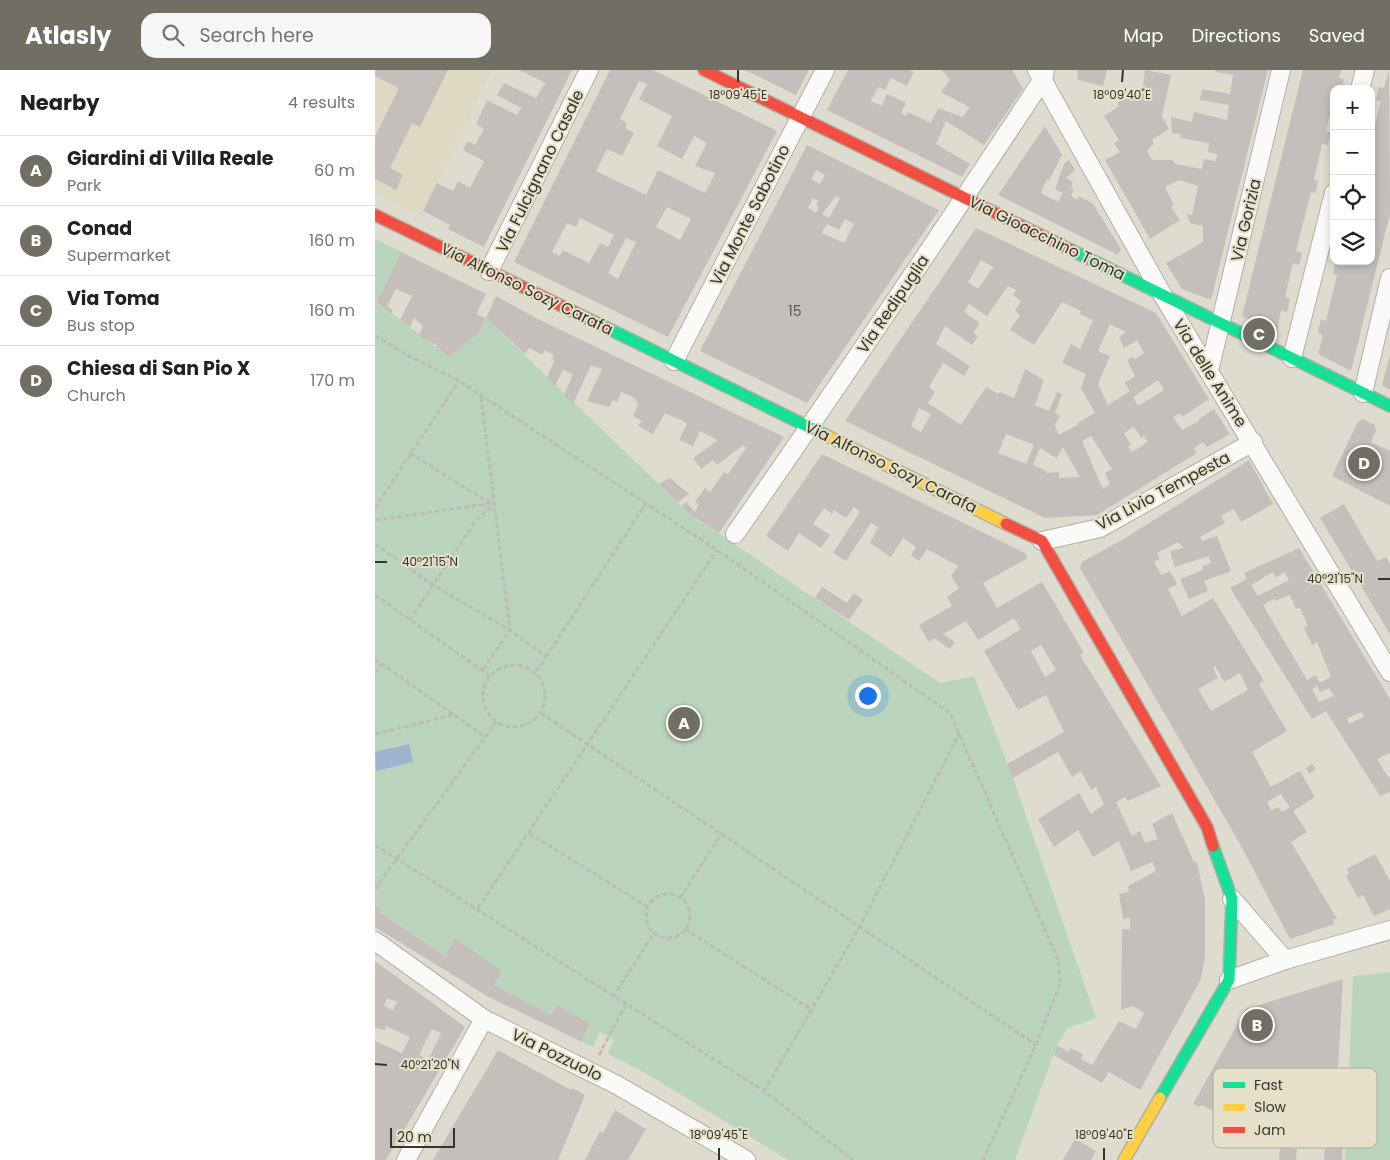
<!DOCTYPE html>
<html lang="en">
<head>
<meta charset="utf-8">
<style>
	:root { --surface:#fff; --page:#f6f6f6; --text:#202124; --muted:#757577; --line:#e0e0e0; --accent:#716f64 }
	body { margin:0; font-family:Poppins,sans-serif; background:var(--page); color:var(--text) }
	.controls { position:absolute; right:15px; top:15px; display:grid; overflow:hidden; border-radius:10px; box-shadow:0 2px 8px #0003 }
	.controls button { width:45px; height:45px; display:grid; place-items:center; padding:0; border:0; border-bottom:1px solid var(--line); background:var(--surface); color:var(--text); font:25px sans-serif }
	.scale { position:absolute; left:15px; bottom:12px; width:65px; box-sizing:border-box; padding-left:5px; border:2px solid #36352b; border-top:0; font-size:14px; line-height:18px; white-space:nowrap; color:#36352b; -webkit-text-stroke:4px #e4e0c9; paint-order:stroke }
	.you { position:absolute; left:492px; top:625px; width:18px; height:18px; margin:-12px; border:4px solid #fff; border-radius:50%; background:#1a73e8; box-shadow:0 0 0 8px #1a73e833 }
	.badge { display:grid; place-items:center; width:32px; height:32px; border-radius:50%; background:var(--accent); color:#fff; font-size:16px; font-weight:700 }
	.pin { position:absolute; translate:-50% -50%; border:2px solid #fff; box-shadow:0 1px 5px #0006 }
	.list { margin:0; padding:0; list-style:none }
	h2 { display:flex; justify-content:space-between; align-items:center; height:65px; margin:0; padding:0 20px; font-size:21px }
	h2 small { font-size:16px; font-weight:400; color:var(--muted) }
	.list li { display:grid; grid-template-columns:32px 1fr auto; gap:15px; align-items:center; box-sizing:border-box; height:70px; padding:0 20px; border-top:1px solid var(--line) }
	.list b { display:block; font-size:19px; white-space:nowrap }
	.list p { margin:0; font-size:16px; white-space:nowrap; color:var(--muted) }
	.list em { font-size:16px; font-style:normal; color:var(--muted) }
	.icon { flex:none; width:28px; height:28px; fill:none; stroke:currentColor; stroke-width:2; stroke-linecap:round; stroke-linejoin:round }
	.map { position:relative; flex:none; width:1015px; height:1090px; overflow:hidden }
	header { display:flex; align-items:center; gap:30px; box-sizing:border-box; height:70px; padding:0 25px; background:var(--accent); color:#fff }
	header strong { font-size:24px }
	nav { display:flex; gap:28px; margin-inline-start:auto; font-size:18px }
	.search { width:350px; height:45px; background:var(--page); display:flex; align-items:center; gap:12px; box-sizing:border-box; padding:0 18px; border-radius:15px; color:var(--muted); font-size:19px }
	main { display:flex }
	aside { flex:1; background:var(--surface) }
	.map>svg:first-child { display:block }
</style>
</head>
<body>
<header>
<strong>Atlasly</strong>
<div class="search"><svg class="icon" aria-label="search" viewBox="0 0 24 24"><circle cx="10" cy="10" r="6"/><path d="M15 15l6 6"/></svg>Search here</div>
<nav><a>Map</a><a>Directions</a><a>Saved</a></nav>
</header>
<main>
<aside>
<h2>Nearby<small>4 results</small></h2>
<ul class="list">
<li><span class="badge">A</span><div><b>Giardini di Villa Reale</b><p>Park</p></div><em>60 m</em></li>
<li><span class="badge">B</span><div><b>Conad</b><p>Supermarket</p></div><em>160 m</em></li>
<li><span class="badge">C</span><div><b>Via Toma</b><p>Bus stop</p></div><em>160 m</em></li>
<li><span class="badge">D</span><div><b>Chiesa di San Pio X</b><p>Church</p></div><em>170 m</em></li>
</ul>
</aside>
<div class="map">
<svg width="1015" height="1090" viewBox="0 0 1015 1090">
	<rect width="100%" height="100%" fill="#dedccf"/>
	<!-- built -->
	<path fill="#ddd9c2" d="M0,0H117L46,146L0,123Z"/>
	<!-- green -->
	<g fill="#bbd5bc">
		<path d="M0,169L26,182L2,232L74,287L104,262L111,248L315,444L565,613L599,606L638,708L721,948L693,958L682,975L640,1090H413L272,1004L233,984L239,970L225,962L218,977L207,972L215,953L182,935L176,945L119,915L127,901L81,869L70,886L6,842L7,840L0,835Z"/>
		<path d="M1015,902V1090H970L978,906Z"/>
	</g>
	<!-- water -->
	<path fill="#9db3d0" d="M34,674L38,692L1,701L0,682Z"/>
	<!-- building -->
	<g fill="#c5bfbb" fill-rule="evenodd">
		<path d="M0,0H73L45,57L37,53L15,98L28,105L21,120L0,109V67L24,18L0,6Z"/>
		<path d="M144,0H197L109,177L73,159L75,155L48,141L62,113L78,121L83,111L95,118L109,91L88,80L93,71L100,75L109,59L101,54L112,30L142,45L146,38L122,25L129,13L161,28L170,13Z"/>
		<path d="M235,0H278L402,61L293,267L139,192ZM264,11L272,14L264,29L297,46L282,76L307,89L319,66L332,73L320,96L340,103L330,123L283,100L271,125L221,101L232,79L247,86L259,63L250,58L252,53L245,49ZM292,137L316,149L305,170L281,157ZM205,148L239,165L233,177L225,173L214,193L188,180L185,186L177,182L192,153L201,157ZM251,168L261,172L243,209L233,203Z"/>
		<path d="M370,0H434L421,25Z"/>
		<path d="M473,0H534L539,2L532,16L516,8L510,20L503,17L496,31L507,36L512,24L531,33L526,43L531,46L533,42L556,53L563,38L588,47L594,37L566,22L575,10L567,0H637L648,19L609,75L571,51L561,74L595,94L587,107L452,40Z"/>
		<path d="M702,0H732L728,16L703,10Z"/>
		<path d="M770,0L796,5L787,46L794,59L777,70L779,73L772,81L777,90H798L800,94L827,99L829,89L841,91L842,84L833,82L834,73L805,68L806,64L797,63L796,47L817,52L819,42L852,50L854,35L825,30L827,19L855,24L858,5L840,2L841,0H893L836,230L807,219L791,193L828,172V156L815,153L812,144L817,145L823,116L804,110L790,117L799,135L796,137L805,150L775,169L730,90L745,82L739,73L744,70L729,46L744,36L742,33L768,18Z"/>
		<path d="M928,0H966L964,8L969,9L967,19H959V29L951,61L956,62L953,75L947,74L939,110L943,111L941,123L936,122L921,181L927,183L924,195L918,193L910,227L915,229L912,242L906,240L902,263L867,246Z"/>
		<path d="M1014,0L1015,144L976,301L943,284L948,266L943,262L946,249L951,251L962,205L958,204L961,191H996V69L1006,31L1001,30L1004,17L1009,18Z"/>
		<path d="M670,56L687,85L674,111L672,109L666,123L683,132L688,123L680,119L689,94L694,90L700,100L691,108L698,112L696,118L699,119L696,126L702,130L704,126L718,134L746,179L743,185L623,125Z"/>
		<path d="M432,75L564,140L432,333L325,281ZM441,100L450,105L445,114L436,109ZM461,126L465,128L454,148L447,144ZM438,128L443,131L441,135L444,137L441,143L433,138ZM470,149L479,154L469,173L447,163L452,154L464,160Z"/>
		<path d="M601,158L781,243L834,329L807,347L805,343L798,347L807,360L824,351L823,350L839,339L855,364L832,377L828,372L819,378L822,383L722,445L670,448L470,351ZM606,190L618,197L603,219L593,212ZM633,216L641,220L638,225L646,231L640,241L645,245L635,260L659,275L687,232L706,241L705,244L718,250L705,279L696,274L687,293L711,304L706,318L720,343L702,353L703,355L683,365L680,354L685,346L680,343L687,324L682,322L674,341L660,335L669,310L650,299L639,328L625,322L623,324L611,317L586,355L553,333L560,322L554,317L568,293L589,306L595,296L561,274L570,256L597,275L603,266L598,263L605,253L589,242L594,234L612,246ZM735,254L751,262L744,267L749,278L762,270L769,283L760,289L758,287L752,290L760,307L749,312L755,321L733,335L723,314L735,286L723,281ZM783,310L789,320L763,336L758,327ZM544,338L556,344L546,362L536,356ZM759,357L766,368L769,366L773,372L757,382L753,376L756,375L749,363ZM631,364L659,375L651,394L623,383ZM716,366L737,399L730,403L735,414L728,419L707,371ZM688,377L705,407L684,408V402L671,403L672,401L658,395L665,378L682,388Z"/>
		<path d="M26,182L111,224L101,244L111,248L104,262L74,287L61,277L63,276L44,266L48,256L39,248L35,257L25,250L37,226L21,219L12,236L18,240L16,244L2,232Z"/>
		<path d="M121,226L167,251L409,367L344,463L315,444L307,436L311,432L320,442L324,435L320,432L330,418L335,422L349,402L353,404L371,378L368,375L342,395L338,390L326,399L318,388L343,370L325,361L318,376L304,370L312,353L290,343L278,364L263,356L267,351L258,346L263,335L260,328L246,322L242,332L238,330L234,337L212,331L227,299L216,295L198,334L189,325L198,304L188,300L180,316L172,307L180,290L177,289L179,285L169,280L168,285L154,278L150,284L111,248Z"/>
		<path d="M1014,287H1015V320L1007,316Z"/>
		<path d="M988,349L1000,355L1001,361L996,372L1015,381V436L957,406L982,353Z"/>
		<path d="M447,384L650,483L653,488L608,513L622,538L667,512L709,583L705,585L786,716L753,731L750,727L741,732L757,766L765,761L770,773L783,769L777,754L797,743L819,792H822L830,830V887L826,909L765,1020L734,1002L727,1013L679,985L682,975L693,982L696,978L708,984L706,989L717,995L744,951L761,959L769,943L758,936L746,940L747,859H755V848L748,849L744,824L754,822L753,816L781,801L777,792L756,801L744,771L718,787L703,760L679,777L663,749L704,723L716,744L729,734L721,717L716,720L706,701L697,707L683,682L638,708L632,694L689,662L671,625L643,640L609,581L646,559L639,548L603,570L591,551L568,564L580,572L575,579L559,568L554,572L544,555L577,536L572,527L584,518L576,506L583,496L552,479L544,491L536,485L541,477L528,468L516,487L495,473L503,457L496,453L471,491L458,483L485,442L479,437L471,448L459,440L457,444L449,438L438,454L455,465L446,478L424,463L413,481L391,466ZM666,575L681,600L670,607L656,581Z"/>
		<path d="M874,390L898,434L866,452L859,439L846,446L850,453L825,467L827,471L842,466L856,501L829,511L833,521L814,529L805,509L828,500L827,496L836,493L834,486L800,497L795,481L809,478L803,472L782,483L785,489L779,492L786,505L795,501L802,514L793,519L807,546L838,528L889,611L884,614L912,661L877,682L896,717L925,701L940,727L918,741L932,762L916,772L962,849H958L959,854L915,869L865,774L705,498L707,492L752,467ZM840,596L849,612L865,603L873,620L836,641L823,619L843,608L838,598ZM906,724L915,737L907,742L903,737L896,740L892,732Z"/>
		<path d="M295,408L314,424L303,432L284,414Z"/>
		<path d="M969,434L1002,491L1011,487L1015,493V564L945,448Z"/>
		<path d="M924,478L1015,629V683L1002,689L1013,707L1015,706V722L1005,726L951,641L937,649L855,518L872,509L869,503ZM898,502L901,507L910,502L914,510L883,526L876,515ZM915,525L921,539L925,538L933,556L929,558L937,575L942,572L956,607L945,613L941,605L932,610L888,535L899,529L900,531ZM942,616L945,622L954,618L959,626L944,632L937,619ZM987,642L989,647L974,654L972,648Z"/>
		<path d="M447,517L472,533L479,523L488,530L474,550L440,528Z"/>
		<path d="M937,694L941,699L934,704L931,698Z"/>
		<path d="M1000,784L1015,811V839L999,846L988,825L983,828L971,806L974,804L972,799Z"/>
		<path d="M0,835L7,840L5,842L70,886L80,868L127,901L119,915L176,945L182,935L215,953L207,972L112,926L0,857Z"/>
		<path d="M0,891L90,957L11,1090H0V971L27,983L35,967L11,956L10,960L0,958ZM12,928L22,932L18,940L9,936ZM57,959L66,963L53,990L44,985Z"/>
		<path d="M968,909L963,998L927,1011L914,1034L928,1041L922,1063L903,1055L893,1072L859,1058L863,1051L826,1035L824,1037L818,1034L871,939Z"/>
		<path d="M123,980L196,1020L197,1018L210,1025L183,1090H58Z"/>
		<path d="M970,1026L967,1090H949L952,1035L958,1036L959,1027Z"/>
		<path d="M240,1040L271,1059L253,1090H210L225,1061L228,1063Z"/>
		<path d="M700,1069L721,1081L716,1090H688Z"/>
		<path d="M905,1077L922,1079L921,1090H904Z"/>
	</g>
	<g fill="none" stroke-linecap="round" stroke-linejoin="round">
		<defs>
			<g id="street">
				<path d="M662,0L787,224L1015,602"/>
				<path d="M985,19L990,0"/>
				<path d="M114,201L214,0"/>
				<path d="M917,288L959,123"/>
				<path d="M299,291L450,0"/>
				<path d="M834,301L906,0"/>
				<path d="M988,323L1015,208"/>
				<path d="M360,464C465,314 567,162 668,9L670,0"/>
				<path d="M667,471L725,458L878,372"/>
				<path d="M857,829L910,890"/>
				<path d="M0,871L109,949L242,1015L371,1090"/>
				<path d="M854,910L910,890L1015,860"/>
				<path d="M31,1090L109,949"/>
			</g>
			<g id="fast">
				<path d="M698,181L1015,336"/>
				<path d="M232,258L450,365"/>
				<path d="M785,1028L854,910L857,829L838,776"/>
			</g>
			<g id="slow">
				<path d="M450,365L631,454"/>
				<path d="M749,1090L785,1028"/>
			</g>
			<g id="jam">
				<path d="M329,0L698,181"/>
				<path d="M0,145L232,258"/>
				<path d="M631,454L667,471L832,757L838,776"/>
			</g>
		</defs>
		<!-- street casing -->
		<use href="#street" stroke="#b1afa5" stroke-width="20"/>
		<!-- fast casing -->
		<use href="#fast" stroke="#b1afa5" stroke-width="14"/>
		<!-- slow casing -->
		<use href="#slow" stroke="#b1afa5" stroke-width="14"/>
		<!-- jam casing -->
		<use href="#jam" stroke="#b1afa5" stroke-width="14"/>
		<!-- path -->
		<g stroke="#bdbdb7" stroke-width="3" stroke-dasharray="5 2.5" stroke-linecap="butt">
			<path d="M0,266L34,286L84,311L342,480L575,643L683,889L685,914L661,975L608,1090"/>
			<path d="M106,327L135,560L107,601"/>
			<path d="M35,383L103,426L119,433"/>
			<path d="M0,438L84,311"/>
			<path d="M0,450L119,433"/>
			<path d="M0,474L58,515L135,560L171,587L160,603"/>
			<path d="M0,525L115,606"/>
			<path d="M35,550L101,450L119,434"/>
			<path d="M171,587L270,435"/>
			<path d="M0,589L110,667"/>
			<circle cx="139" cy="626" r="31"/>
			<path d="M0,604L6,594"/>
			<path d="M166,643L661,975"/>
			<path d="M0,664L77,645"/>
			<path d="M154,763L273,837"/>
			<path d="M0,775L389,1021L478,1090"/>
			<path d="M0,819L121,652"/>
			<circle cx="293" cy="846" r="22"/>
			<path d="M305,828L347,763"/>
			<path d="M103,838L342,480"/>
			<path d="M310,859L437,940"/>
			<path d="M238,927L279,863"/>
			<path d="M224,985L251,934"/>
			<path d="M389,1021L485,856L584,664"/>
		</g>
		<!-- street -->
		<use href="#street" stroke="#fafaf8" stroke-width="18"/>
		<!-- fast -->
		<use href="#fast" stroke="#16e098" stroke-width="11"/>
		<!-- slow -->
		<use href="#slow" stroke="#ffcf43" stroke-width="11"/>
		<!-- jam -->
		<use href="#jam" stroke="#f24e42" stroke-width="11"/>
	</g>
	<!-- ticks -->
	<path fill="none" stroke="#36352b" stroke-width="2" d="M363,12V0M747,12L748,0M0,492H12M1003,509H1015M0,994L12,995M344,1090V1078M729,1090V1078"/>
	<g text-anchor="middle" dominant-baseline="central" stroke-width="4" stroke-linejoin="round" paint-order="stroke">
		<!-- number labels -->
		<g font-size="14" fill="#5a584f">
			<text x="420" y="241">15</text>
		</g>
		<!-- street labels -->
		<g font-size="16" fill="#36352b" stroke="#e4e0c9">
			<text transform="translate(165 101) rotate(-64)">Via Fulcignano Casale</text>
			<text transform="translate(375 145) rotate(-63)">Via Monte Sabotino</text>
			<text transform="translate(871 150) rotate(-77)">Via Gorizia</text>
			<text transform="translate(672 168) rotate(26)">Via Gioacchino Toma</text>
			<text transform="translate(152 219) rotate(26)">Via Alfonso Sozy Carafa</text>
			<text transform="translate(518 234) rotate(-56)">Via Redipuglia</text>
			<text transform="translate(835 303) rotate(58)">Via delle Anime</text>
			<text transform="translate(516 397) rotate(26)">Via Alfonso Sozy Carafa</text>
			<text transform="translate(788 421) rotate(-28)">Via Livio Tempesta</text>
			<text transform="translate(182 985) rotate(26)">Via Pozzuolo</text>
		</g>
	</g>
	<!-- legend -->
	<rect x="838" y="998" width="164" height="80" rx="8" fill="#e4e0c9" stroke="#b0ad9a" stroke-width="1"/>
	<rect x="848" y="1012" width="22" height="6" fill="#16e098"/>
	<rect x="848" y="1034" width="22" height="7" fill="#ffcf43"/>
	<rect x="848" y="1057" width="22" height="6" fill="#f24e42"/>
	<g font-size="14" fill="#36352b">
		<text x="879" y="1020">Fast</text>
		<text x="879" y="1042">Slow</text>
		<text x="879" y="1065">Jam</text>
	</g>
	<g font-size="12" text-anchor="middle" fill="#36352b" stroke="#e4e0c9" stroke-width="4" stroke-linejoin="round" paint-order="stroke">
		<text x="363" y="29">18°09'45"E</text>
		<text x="747" y="29">18°09'40"E</text>
		<text x="55" y="496">40°21'15"N</text>
		<text x="960" y="513">40°21'15"N</text>
		<text x="55" y="999">40°21'20"N</text>
		<text x="344" y="1069">18°09'45"E</text>
		<text x="729" y="1069">18°09'40"E</text>
	</g>
</svg>
<div class="controls">
<button>+</button>
<button>−</button>
<button><svg class="icon" aria-label="locate" viewBox="0 0 24 24"><circle cx="12" cy="12" r="6"/><path d="M12 2v4M12 18v4M2 12h4M18 12h4"/></svg></button>
<button><svg class="icon" aria-label="layers" viewBox="0 0 24 24"><path d="M12 4l9 5-9 5-9-5zM3 14l9 5 9-5"/></svg></button>
</div>
<div class="scale">20 m</div>
<div class="you"></div>
<div class="pin badge" style="left:309px;top:653px">A</div>
<div class="pin badge" style="left:882px;top:955px">B</div>
<div class="pin badge" style="left:884px;top:264px">C</div>
<div class="pin badge" style="left:989px;top:393px">D</div>
</div>
</main>
</body>
</html>
